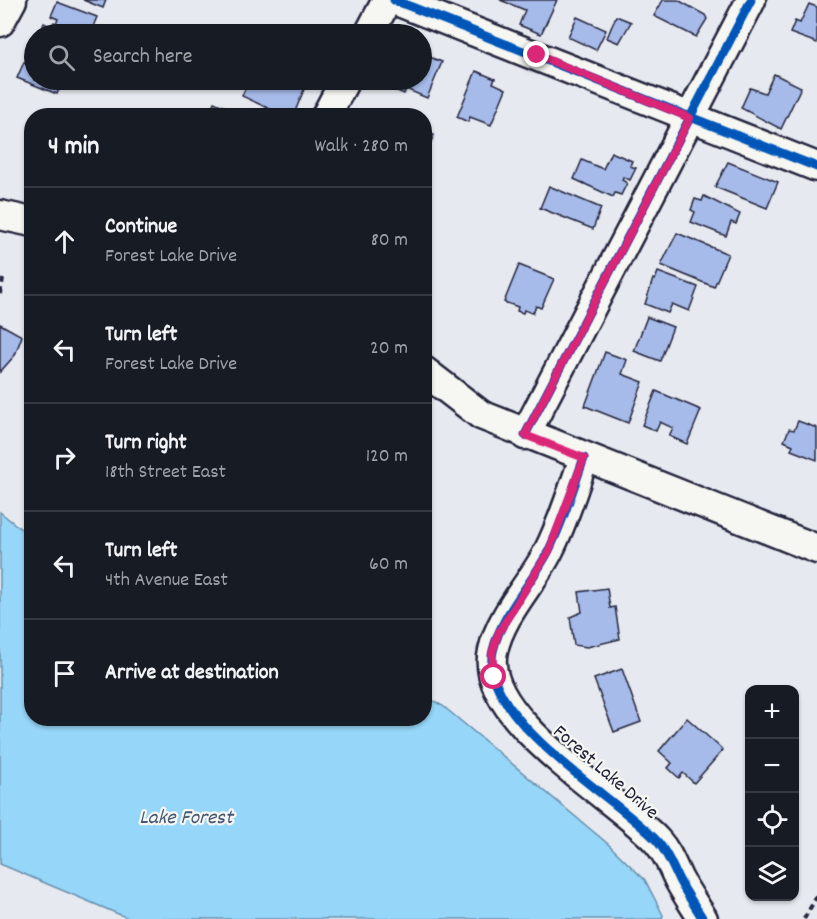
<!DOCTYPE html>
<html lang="en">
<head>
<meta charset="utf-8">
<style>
	:root { --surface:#171b24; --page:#20242c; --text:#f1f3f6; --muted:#9ea1a6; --line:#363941 }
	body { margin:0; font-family:Dekko,sans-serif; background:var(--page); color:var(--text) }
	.controls { position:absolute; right:18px; bottom:18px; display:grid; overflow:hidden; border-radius:12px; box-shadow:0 2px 4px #0004 }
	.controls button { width:54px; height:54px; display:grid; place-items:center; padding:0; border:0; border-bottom:2px solid var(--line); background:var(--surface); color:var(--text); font:30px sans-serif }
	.stop { position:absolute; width:18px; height:18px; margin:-14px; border:4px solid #db2777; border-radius:50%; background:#fff }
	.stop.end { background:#db2777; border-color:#fff; box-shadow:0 2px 6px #0008 }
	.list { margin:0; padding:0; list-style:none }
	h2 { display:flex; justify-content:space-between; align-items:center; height:78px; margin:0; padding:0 24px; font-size:26px }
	h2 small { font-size:20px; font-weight:400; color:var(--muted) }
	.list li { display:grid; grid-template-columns:39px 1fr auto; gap:18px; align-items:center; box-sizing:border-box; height:108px; padding:0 24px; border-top:2px solid var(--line) }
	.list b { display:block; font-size:22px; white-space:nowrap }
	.list p { margin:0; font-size:20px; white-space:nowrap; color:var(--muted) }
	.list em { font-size:20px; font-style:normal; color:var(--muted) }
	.icon { flex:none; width:33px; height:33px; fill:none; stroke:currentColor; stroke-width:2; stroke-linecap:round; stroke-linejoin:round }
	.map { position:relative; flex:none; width:817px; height:919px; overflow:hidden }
	.search { position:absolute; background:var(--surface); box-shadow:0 2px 4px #0004; left:24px; top:24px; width:408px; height:66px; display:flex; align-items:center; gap:15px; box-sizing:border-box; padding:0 21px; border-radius:33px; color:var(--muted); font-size:22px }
	.panel { position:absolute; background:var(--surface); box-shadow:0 2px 4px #0004; left:24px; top:108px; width:408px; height:618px; border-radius:24px }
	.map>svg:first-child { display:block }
</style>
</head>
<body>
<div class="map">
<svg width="817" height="919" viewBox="0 0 817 919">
	<rect width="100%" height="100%" fill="#e6eaf0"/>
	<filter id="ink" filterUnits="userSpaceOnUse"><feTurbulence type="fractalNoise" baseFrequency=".0167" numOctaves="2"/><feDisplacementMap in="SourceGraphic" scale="12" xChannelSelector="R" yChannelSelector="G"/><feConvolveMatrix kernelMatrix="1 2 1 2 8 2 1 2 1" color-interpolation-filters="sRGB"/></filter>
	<g filter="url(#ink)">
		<!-- water -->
		<path fill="#96d6f8" stroke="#688eac" stroke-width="1.5" d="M0,512L31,537L32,718H424L425,696L443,706L607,843L645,880L663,915L662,919H130L0,864Z"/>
		<!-- building -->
		<g fill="#a6bbe9" stroke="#22223b" stroke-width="1.5">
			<path d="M83,0H106L103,8Z"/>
			<path d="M500,0H557L541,34L519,25L525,10Z"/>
			<path d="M663,0H678L705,15L707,19L696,37L654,16Z"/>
			<path d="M57,2L97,17L90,34H40L44,23L52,27L54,22L56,23L58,19L51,16Z"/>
			<path d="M809,4L817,7V43L790,33L795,21L800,23Z"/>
			<path d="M616,16L631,22L619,43L607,38Z"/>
			<path d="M577,17L606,30L596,50L568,37Z"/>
			<path d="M276,28L292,34H273Z"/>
			<path d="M422,54L442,62L427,98L406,89L404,94L393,89L397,80H422Z"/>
			<path d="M34,58V80H63L57,94L17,78L24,62L31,65Z"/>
			<path d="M476,71L495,79L493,83L506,89L491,125L470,117L468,122L457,117Z"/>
			<path d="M774,74L801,87L781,129L741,108L750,88L765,93Z"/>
			<path d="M249,80H287L305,87L294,114L287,111L285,116L242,96Z"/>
			<path d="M214,102L246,116H205L206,113L209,114Z"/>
			<path d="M424,132L434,135L424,158Z"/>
			<path d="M611,152L632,161L630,166L636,168L630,180L623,177L622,180L627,183L621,195L615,193L613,197L574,179L582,160L603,169Z"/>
			<path d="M728,162L778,182L767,208L715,187Z"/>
			<path d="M549,186L601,208L593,229L540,208Z"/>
			<path d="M704,196L740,214L736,224L731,222L726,236L691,222L695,212L691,210L695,199L702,201Z"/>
			<path d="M677,233L728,254L714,287L661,265Z"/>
			<path d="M519,265L554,279L541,308L536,306L533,313L524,310L523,313L517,311L518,307L504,302Z"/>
			<path d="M658,272L698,287L689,311L672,304L668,313L645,304L653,279L655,280Z"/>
			<path d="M647,317L673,327L660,361L634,351Z"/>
			<path d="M0,324L22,336L15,355L0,372Z"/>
			<path d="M605,352L627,360L622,374L643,382L628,423L585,406Z"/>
			<path d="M656,391L701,410L687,444L669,436L673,428L660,422L656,431L642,425Z"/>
			<path d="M798,421L817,428V460L791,450L793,445L784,441L789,429L794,430Z"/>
			<path d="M607,588L610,608L615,607L620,639L587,647L574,645L570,617L582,612L579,592Z"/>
			<path d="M622,669L641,722L614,732L594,679Z"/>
			<path d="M687,718L723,750L694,783L683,773L679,778L668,768L672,763L659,751Z"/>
		</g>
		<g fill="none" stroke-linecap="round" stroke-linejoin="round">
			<defs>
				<g id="minor">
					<path d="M394,0L817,167"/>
					<path d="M0,22L12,0"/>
					<path d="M369,34L387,0"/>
					<path d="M326,116L345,80"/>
					<path d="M0,215L32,222"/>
					<path d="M424,371L481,415L817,549"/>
					<path d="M525,435L751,0"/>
					<path d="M584,458C573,489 563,523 548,552C531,585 501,614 493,651C477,718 618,798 657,841C668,853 672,866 679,880C686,893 695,906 703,919"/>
				</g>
			</defs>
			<!-- minor casing -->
			<use href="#minor" stroke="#22223b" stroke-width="33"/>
			<!-- path -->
			<g stroke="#22223b" stroke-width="4" stroke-dasharray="6 4.5" stroke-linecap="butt">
				<path d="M0,294L3,279"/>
				<path d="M804,919L817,896"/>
			</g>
			<!-- minor -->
			<use href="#minor" stroke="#f6f6f2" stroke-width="28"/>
			<defs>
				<g id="cycleway">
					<path d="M394,0L817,167"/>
					<path d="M525,435L751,0"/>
					<path d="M584,458C573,489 563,523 548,552C531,585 501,614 493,651C477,718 618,798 657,841C668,853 672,866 679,880C686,893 695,906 703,919"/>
				</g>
			</defs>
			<!-- cycleway casing -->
			<use href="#cycleway" stroke="#f6f6f2" stroke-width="13"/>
			<!-- cycleway -->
			<use href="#cycleway" stroke="#0057b8" stroke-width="9"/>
		</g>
	</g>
	<g fill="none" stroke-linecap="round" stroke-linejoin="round" filter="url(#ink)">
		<!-- route -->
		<path stroke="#db2777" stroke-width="8" d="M494,677L492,653L499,632L549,551L584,458L525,435L690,118L537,55"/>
	</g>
	<g text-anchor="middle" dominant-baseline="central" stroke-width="4.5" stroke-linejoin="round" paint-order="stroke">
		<!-- street labels -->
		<g font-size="20" fill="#22223b" stroke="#f6f6f2">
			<text transform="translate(605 773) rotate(41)">Forest Lake Drive</text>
		</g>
		<!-- water labels -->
		<g font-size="21" font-style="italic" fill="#455874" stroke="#f6f6f2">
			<text x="186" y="819">Lake Forest</text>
		</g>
	</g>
</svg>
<div class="controls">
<button>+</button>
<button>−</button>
<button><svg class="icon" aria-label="locate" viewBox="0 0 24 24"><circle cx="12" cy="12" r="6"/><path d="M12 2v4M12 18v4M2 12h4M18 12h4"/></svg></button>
<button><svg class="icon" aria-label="layers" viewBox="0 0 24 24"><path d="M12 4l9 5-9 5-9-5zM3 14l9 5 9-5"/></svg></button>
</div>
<div class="stop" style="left:494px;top:677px"></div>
<div class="stop end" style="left:537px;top:55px"></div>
<div class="search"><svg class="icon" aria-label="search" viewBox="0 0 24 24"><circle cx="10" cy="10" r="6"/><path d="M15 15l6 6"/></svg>Search here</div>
<section class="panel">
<h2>4 min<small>Walk · 280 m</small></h2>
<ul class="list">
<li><svg class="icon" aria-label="ahead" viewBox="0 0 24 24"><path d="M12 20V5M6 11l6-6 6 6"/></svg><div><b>Continue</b><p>Forest Lake Drive</p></div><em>80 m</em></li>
<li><svg class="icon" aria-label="left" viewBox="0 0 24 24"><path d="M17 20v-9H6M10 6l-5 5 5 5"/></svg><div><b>Turn left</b><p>Forest Lake Drive</p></div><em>20 m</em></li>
<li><svg class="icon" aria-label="right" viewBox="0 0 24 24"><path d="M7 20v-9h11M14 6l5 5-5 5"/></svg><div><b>Turn right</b><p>18th Street East</p></div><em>120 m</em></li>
<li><svg class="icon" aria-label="left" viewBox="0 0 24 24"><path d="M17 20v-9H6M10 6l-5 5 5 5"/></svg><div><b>Turn left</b><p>4th Avenue East</p></div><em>60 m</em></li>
<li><svg class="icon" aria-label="arrive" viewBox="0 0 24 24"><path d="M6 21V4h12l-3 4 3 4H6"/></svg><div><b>Arrive at destination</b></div></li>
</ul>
</section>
</div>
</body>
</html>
